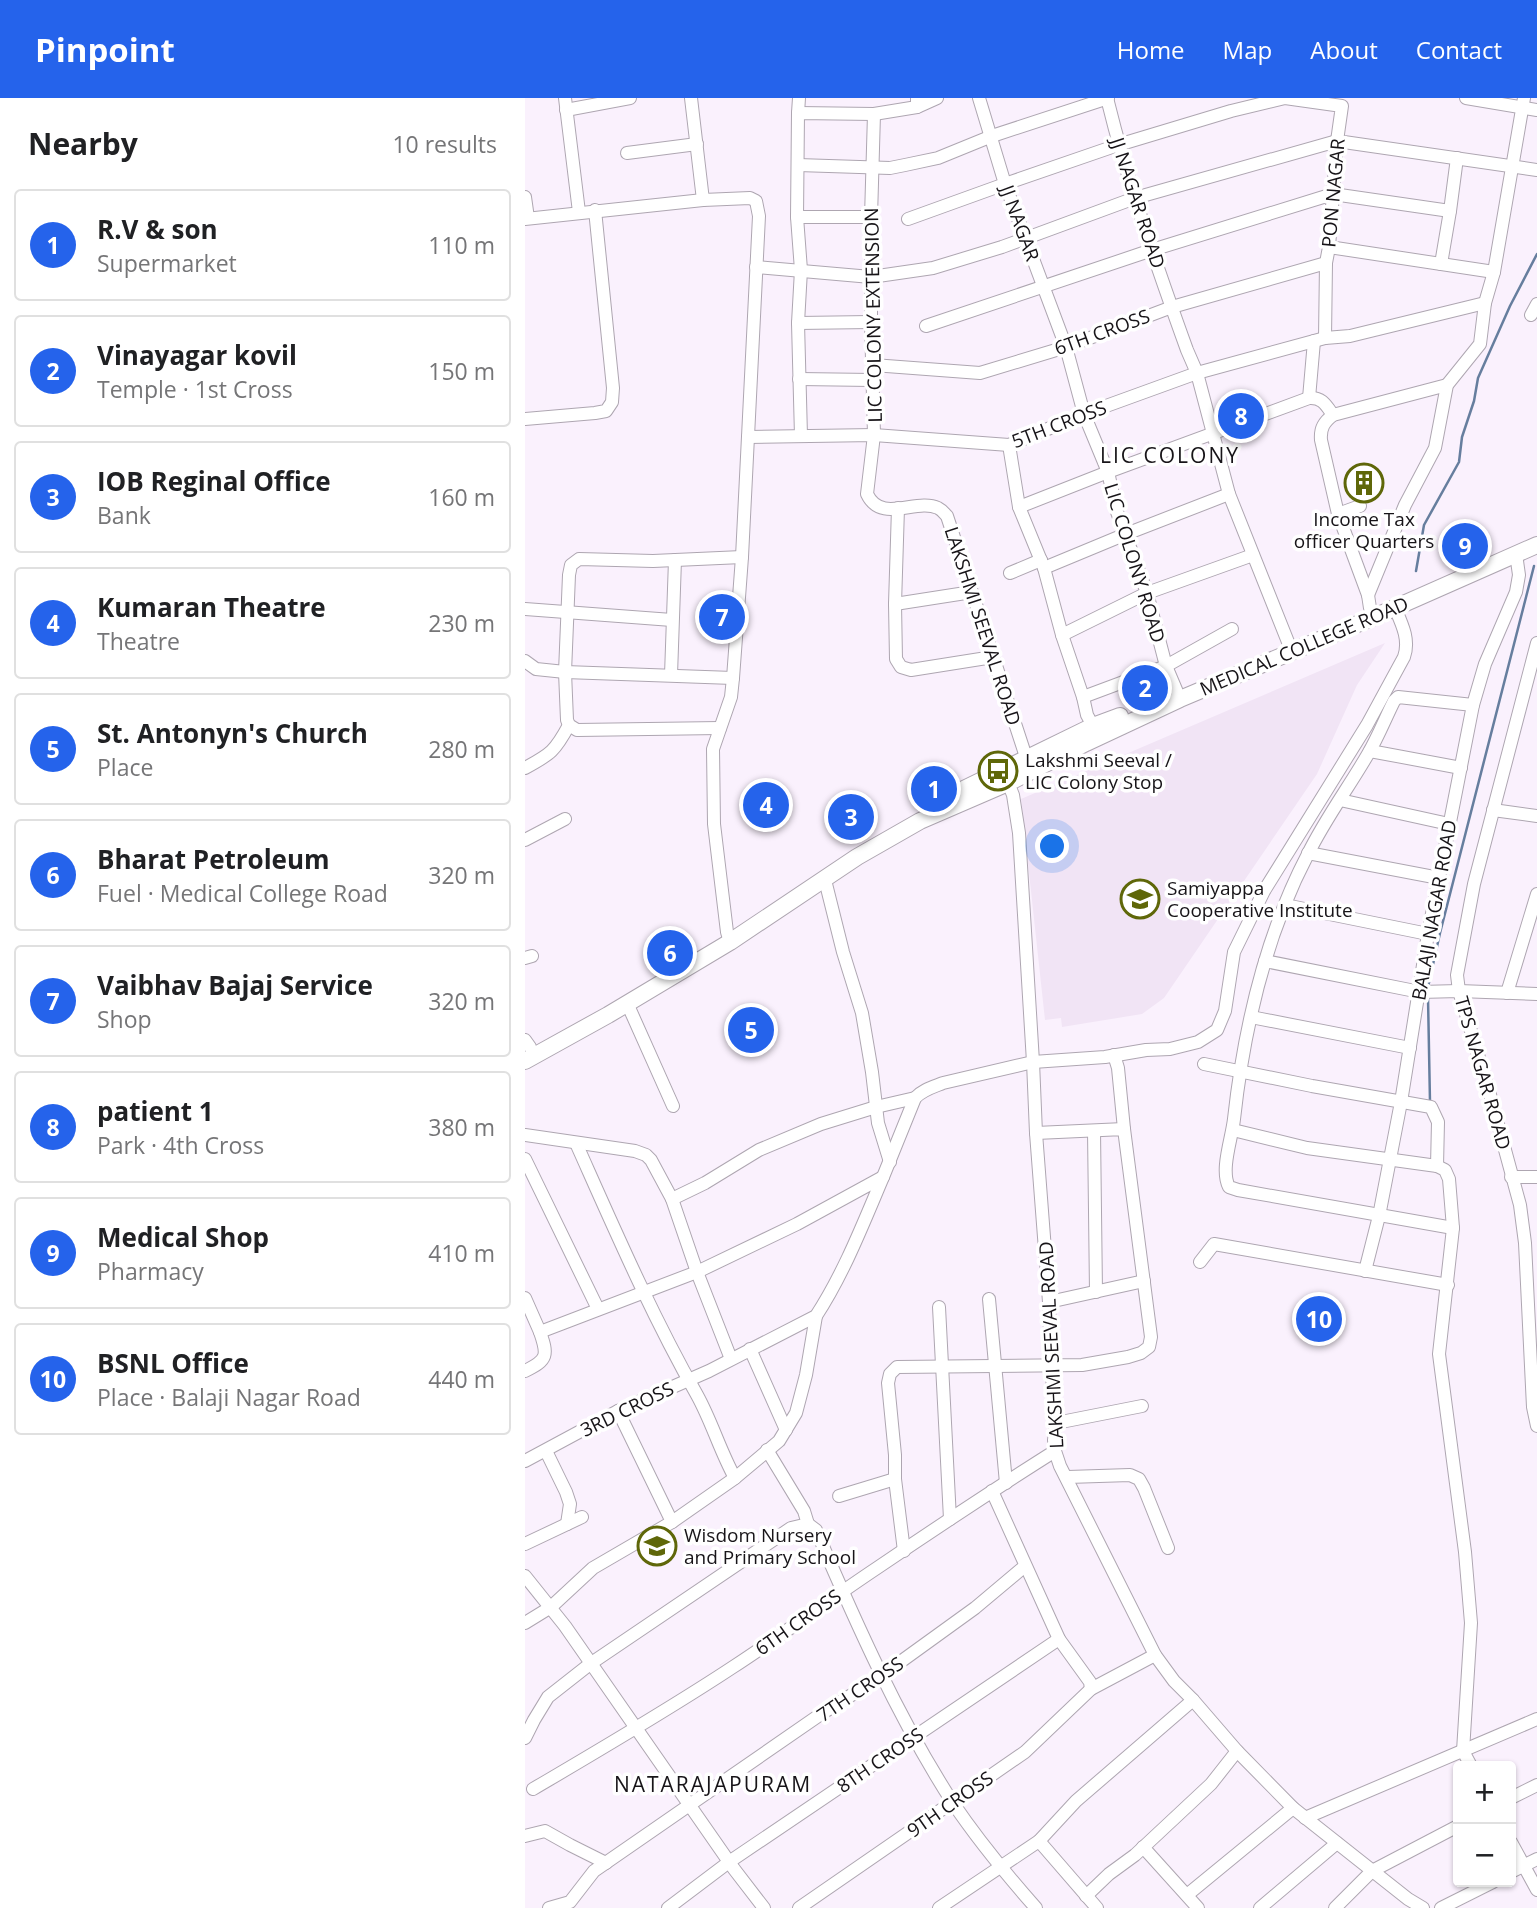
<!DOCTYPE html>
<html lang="en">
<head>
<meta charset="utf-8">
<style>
	:root { --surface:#fff; --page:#f6f6f6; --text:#202124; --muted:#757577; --line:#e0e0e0; --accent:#2563eb }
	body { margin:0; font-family:"Open Sans",sans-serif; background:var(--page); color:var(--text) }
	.controls { position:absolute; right:21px; bottom:21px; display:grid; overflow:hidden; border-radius:7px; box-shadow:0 2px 5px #0004 }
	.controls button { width:63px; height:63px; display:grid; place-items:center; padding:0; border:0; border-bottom:2px solid var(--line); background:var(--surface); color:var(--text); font:35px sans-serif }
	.you { position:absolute; left:528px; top:749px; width:24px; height:24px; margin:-18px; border:5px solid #fff; border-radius:50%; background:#1a73e8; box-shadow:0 0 0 10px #1a73e833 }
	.badge { display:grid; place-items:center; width:46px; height:46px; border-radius:50%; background:var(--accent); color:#fff; font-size:23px; font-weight:700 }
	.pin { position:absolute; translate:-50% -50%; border:4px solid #fff; box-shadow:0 2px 7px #0006 }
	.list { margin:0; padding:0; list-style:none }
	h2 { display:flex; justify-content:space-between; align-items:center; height:91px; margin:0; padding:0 28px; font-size:30px }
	h2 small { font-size:23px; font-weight:400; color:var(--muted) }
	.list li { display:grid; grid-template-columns:46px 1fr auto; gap:21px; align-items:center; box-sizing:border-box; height:112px; margin:0 14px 14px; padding:0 14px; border:2px solid var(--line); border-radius:7px }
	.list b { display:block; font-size:26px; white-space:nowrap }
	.list p { margin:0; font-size:23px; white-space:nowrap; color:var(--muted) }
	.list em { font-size:23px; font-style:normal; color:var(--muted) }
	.map { position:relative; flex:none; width:1012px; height:1810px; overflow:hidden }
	header { display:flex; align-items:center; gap:42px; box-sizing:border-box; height:98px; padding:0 35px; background:var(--accent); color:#fff }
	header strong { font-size:33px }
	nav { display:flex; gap:38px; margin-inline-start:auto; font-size:24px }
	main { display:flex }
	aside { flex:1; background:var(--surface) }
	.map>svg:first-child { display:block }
</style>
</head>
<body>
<header>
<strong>Pinpoint</strong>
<nav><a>Home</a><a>Map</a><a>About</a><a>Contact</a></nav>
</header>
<main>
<aside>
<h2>Nearby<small>10 results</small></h2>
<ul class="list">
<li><span class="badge">1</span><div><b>R.V &amp; son</b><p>Supermarket</p></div><em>110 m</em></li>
<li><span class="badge">2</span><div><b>Vinayagar kovil</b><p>Temple · 1st Cross</p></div><em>150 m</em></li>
<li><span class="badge">3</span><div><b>IOB Reginal Office</b><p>Bank</p></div><em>160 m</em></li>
<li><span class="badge">4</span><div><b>Kumaran Theatre</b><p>Theatre</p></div><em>230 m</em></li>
<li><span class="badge">5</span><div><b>St. Antonyn's Church</b><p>Place</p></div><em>280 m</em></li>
<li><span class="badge">6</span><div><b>Bharat Petroleum</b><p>Fuel · Medical College Road</p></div><em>320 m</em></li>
<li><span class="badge">7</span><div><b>Vaibhav Bajaj Service</b><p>Shop</p></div><em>320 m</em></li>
<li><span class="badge">8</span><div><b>patient 1</b><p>Park · 4th Cross</p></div><em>380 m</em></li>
<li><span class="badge">9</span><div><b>Medical Shop</b><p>Pharmacy</p></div><em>410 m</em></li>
<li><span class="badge">10</span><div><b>BSNL Office</b><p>Place · Balaji Nagar Road</p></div><em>440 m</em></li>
</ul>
</aside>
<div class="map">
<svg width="1012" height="1810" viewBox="0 0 1012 1810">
	<rect width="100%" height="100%" fill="#faf1fd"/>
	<!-- built -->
	<path fill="#f1e4f5" d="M860,545L832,587L792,676L639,900L617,916L537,929L536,920L520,922L496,701Z"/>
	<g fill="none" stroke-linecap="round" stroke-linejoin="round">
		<!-- stream -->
		<g stroke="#667e9e" stroke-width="2.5">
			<path d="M891,473L899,427L934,364L937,339L949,303L953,280L985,208L1012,156"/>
			<path d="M903,889L915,835L1009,468"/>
			<path d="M903,899L905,1004"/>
		</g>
		<defs>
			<g id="minor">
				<path d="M40,0L54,114"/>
				<path d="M166,0L178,102L225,100L231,103L234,118L217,459L208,580L206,599L188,651L189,726L202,834L205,844"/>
				<path d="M454,0L480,86L541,249L559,316L583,374L592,414L622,495L641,568L655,601"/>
				<path d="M582,0C603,86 632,169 662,252L672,275L704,396L767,554"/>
				<path d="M941,0L1012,12"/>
				<path d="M392,9L412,0"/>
				<path d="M41,12L105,0"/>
				<path d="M273,15L274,0"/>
				<path d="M349,16L346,119V224L349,337L342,396C356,426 391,400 413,410C417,412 419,415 422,418L502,662"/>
				<path d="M102,55L172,46"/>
				<path d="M273,67L365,70L380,67L413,60L467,38L583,0"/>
				<path d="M0,99L3,120"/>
				<path d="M272,119L273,15L349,16L392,9V0"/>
				<path d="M0,121L178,102"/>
				<path d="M383,121L480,86L593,47L706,13L760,0L817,8L812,43L804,149L801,165L800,240"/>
				<path d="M804,149L969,174"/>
				<path d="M916,166L925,113"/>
				<path d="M231,169L346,179L408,170L477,149L610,100L812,43L1012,72"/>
				<path d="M1006,217L1012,206"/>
				<path d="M273,225L346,224"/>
				<path d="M401,228L627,152L808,96L925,113L932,60"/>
				<path d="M348,267L455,275L541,249L647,209L801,165"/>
				<path d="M274,281L347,282"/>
				<path d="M784,300L789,243"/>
				<path d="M0,321L70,315L81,313L87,304L88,290L70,112"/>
				<path d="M276,338L273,225L276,172L272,119H346"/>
				<path d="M223,339L349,337L484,347L559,316L672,275L800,240L825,238L960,205"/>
				<path d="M484,347L494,409L519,470L537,537L558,599L562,617L568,628"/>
				<path d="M835,408L813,416L843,497L845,510"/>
				<path d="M494,409L583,374L784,300C797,299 801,307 808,317"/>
				<path d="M373,410L370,506L371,561L376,569L386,572L468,559"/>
				<path d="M813,416L796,342C795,330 799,324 808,317L922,287"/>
				<path d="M519,470L601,436L704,396"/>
				<path d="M485,475L516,462"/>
				<path d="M843,497L880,407L910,350L922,287L955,246L960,205L969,174L999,0"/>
				<path d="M370,506L447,494"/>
				<path d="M0,511L147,522"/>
				<path d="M537,537L622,495L728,457"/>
				<path d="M1012,545L949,786L932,877L934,893L964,993L995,1107L1000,1145L1008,1309L1012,1328"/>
				<path d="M0,563L11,571L40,574L208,580"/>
				<path d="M146,577L150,462"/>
				<path d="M558,599L641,568L707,531"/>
				<path d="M195,630L52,632L44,627L42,622L40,574L44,477L46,467L54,461L128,463L217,459"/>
				<path d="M845,653L936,670"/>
				<path d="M0,670C26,656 30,653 44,627"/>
				<path d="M480,677L488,697L494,735L508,964L511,1035L524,1204L526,1268L531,1325L529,1342L530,1353L535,1368L630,1557L649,1583L668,1602L712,1653L768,1710L883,1801L898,1810"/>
				<path d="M815,702L924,726"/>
				<path d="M968,712L1012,718"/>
				<path d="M0,742L40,721"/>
				<path d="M783,755L914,780"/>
				<path d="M300,782L318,854L337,915L347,974L353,1025L365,1064"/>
				<path d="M760,807L903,836"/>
				<path d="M0,860L7,858"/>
				<path d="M740,863L895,894L934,893L1012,896"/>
				<path d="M982,895L1012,796"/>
				<path d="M102,905L148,1008"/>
				<path d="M726,919L885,950"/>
				<path d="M0,942L5,949"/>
				<path d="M589,957L593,970L599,1031"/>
				<path d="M679,966L787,988L906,1009L913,1024L912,1068"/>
				<path d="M708,1032L782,1050L912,1068L920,1072L924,1081L928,1130L914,1256L940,1454L946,1525L938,1653L946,1668"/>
				<path d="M569,1033L571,1194"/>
				<path d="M0,1037L110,1053L121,1057L126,1062L147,1101L172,1174L206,1261"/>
				<path d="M51,1045C89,1130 126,1216 172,1297C187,1324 195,1353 210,1380"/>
				<path d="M0,1061L73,1211"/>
				<path d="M358,1079L390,1000C397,992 408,989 418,985L508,964L580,959L621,952L645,951L673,944L692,932L700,913L709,854L739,793L842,627L879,559C885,542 877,526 870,510"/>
				<path d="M986,1079H1012"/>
				<path d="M147,1101L180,1085L234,1052L296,1026L351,1009L390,1000"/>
				<path d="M928,1130L713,1092L704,1089C695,1072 707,1040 709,1021C719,930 740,838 783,756C800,721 824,689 843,656C853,639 860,621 869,603L873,599L948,607"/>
				<path d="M675,1164L689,1146L923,1187"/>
				<path d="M840,1173L854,1118L876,1004L903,836L948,607L960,566L991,494L994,477L991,456"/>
				<path d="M0,1200L15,1234"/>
				<path d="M464,1201L481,1385"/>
				<path d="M524,1204L619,1183"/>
				<path d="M414,1209L425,1421"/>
				<path d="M225,1251L261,1332"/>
				<path d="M0,1273C23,1262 23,1257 15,1234L172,1174L272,1126L358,1079C338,1126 319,1175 291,1218L184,1273L93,1313L0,1363"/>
				<path d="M93,1313L147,1424"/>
				<path d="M531,1325L617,1308"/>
				<path d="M242,1352L279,1413L283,1426"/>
				<path d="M21,1353L41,1394L45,1406L42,1426"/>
				<path d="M543,1379L605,1377L614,1381L619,1390L643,1450"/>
				<path d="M467,1393L534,1541L565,1584L566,1591"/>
				<path d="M314,1398L370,1381"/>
				<path d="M0,1446L57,1419"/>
				<path d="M379,1453L370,1381V1357L363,1285L365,1276L372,1269L557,1267L603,1259L616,1255L624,1249L626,1239L599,1031L511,1035"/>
				<path d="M0,1478L40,1528L209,1771L239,1810"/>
				<path d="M0,1525L26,1509L68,1470L147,1424L210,1380L254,1343L271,1315L281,1277L291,1218"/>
				<path d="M0,1640L9,1622L23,1599L65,1566L266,1430L283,1426L291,1432C331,1525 373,1620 428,1705C453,1742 481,1776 511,1810"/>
				<path d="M8,1691C76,1651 143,1612 208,1569C257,1537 304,1502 352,1470C411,1430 470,1391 530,1353"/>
				<path d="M986,1700L1012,1687"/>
				<path d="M780,1720L1012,1621"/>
				<path d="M0,1738L20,1733L45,1747L81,1765"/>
				<path d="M514,1743L572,1810"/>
				<path d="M986,1744L1012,1792"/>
				<path d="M618,1749L673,1810"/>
				<path d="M986,1774L1012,1761"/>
				<path d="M662,1797L768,1710"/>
				<path d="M561,1798L584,1776L610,1757L686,1686L712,1653"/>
				<path d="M24,1810L45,1804L69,1773L296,1616L349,1583L450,1510L500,1468"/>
				<path d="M143,1810L204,1764L534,1541"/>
				<path d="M274,1810L500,1654L566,1591L630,1557"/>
				<path d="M414,1810L514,1743L551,1703L668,1602"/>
				<path d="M735,1810L812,1745"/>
				<path d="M810,1810L847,1773L933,1728"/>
				<path d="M916,1810L968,1784"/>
			</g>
			<g id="major">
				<path d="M404,708L568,628L595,618"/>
				<path d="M0,963L83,917L205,844L332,759L395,723L483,685L561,645L655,601L849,519L1012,447"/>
			</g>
		</defs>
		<!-- minor casing -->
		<use href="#minor" stroke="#aea6b1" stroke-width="14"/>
		<!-- major casing -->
		<use href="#major" stroke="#aea6b1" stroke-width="18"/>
		<!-- minor -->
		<use href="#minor" stroke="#fff" stroke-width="12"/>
		<!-- major -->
		<use href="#major" stroke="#fff" stroke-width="16"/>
	</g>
	<!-- icons -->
	<defs>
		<symbol id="building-ring" viewBox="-11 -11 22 22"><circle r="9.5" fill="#fff" stroke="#5f6709" stroke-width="1.5"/><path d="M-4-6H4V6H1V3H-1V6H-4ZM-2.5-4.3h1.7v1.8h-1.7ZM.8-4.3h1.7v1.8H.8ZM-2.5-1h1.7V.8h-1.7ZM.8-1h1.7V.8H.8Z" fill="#5f6709"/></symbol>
		<symbol id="bus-ring" viewBox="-11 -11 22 22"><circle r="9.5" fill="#fff" stroke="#5f6709" stroke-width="1.5"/><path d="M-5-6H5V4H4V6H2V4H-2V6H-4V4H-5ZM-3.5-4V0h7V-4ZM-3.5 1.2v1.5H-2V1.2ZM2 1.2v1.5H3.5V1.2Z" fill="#5f6709"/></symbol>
		<symbol id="university-ring" viewBox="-11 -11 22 22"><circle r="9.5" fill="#fff" stroke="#5f6709" stroke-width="1.5"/><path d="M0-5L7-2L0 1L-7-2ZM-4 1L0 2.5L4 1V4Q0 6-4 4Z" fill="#5f6709"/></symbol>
		<symbol id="school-ring" viewBox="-11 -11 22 22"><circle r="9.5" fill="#fff" stroke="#5f6709" stroke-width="1.5"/><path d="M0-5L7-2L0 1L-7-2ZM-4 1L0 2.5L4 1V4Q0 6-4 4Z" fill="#5f6709"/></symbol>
	</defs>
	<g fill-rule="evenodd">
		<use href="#building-ring" x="817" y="363" width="44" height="44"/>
		<use href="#bus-ring" x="451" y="651" width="44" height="44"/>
		<use href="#university-ring" x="593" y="779" width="44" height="44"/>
		<use href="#school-ring" x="110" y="1426" width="44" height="44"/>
	</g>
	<g text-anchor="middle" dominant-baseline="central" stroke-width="7" stroke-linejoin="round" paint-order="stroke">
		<!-- street labels -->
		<g font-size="19" fill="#171418" stroke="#fff">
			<text transform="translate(808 95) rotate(-85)">PON NAGAR</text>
			<text transform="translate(613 105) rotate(72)">JJ NAGAR ROAD</text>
			<text transform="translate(495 125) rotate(70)">JJ NAGAR</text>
			<text transform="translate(348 217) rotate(-91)">LIC COLONY EXTENSION</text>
			<text transform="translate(577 234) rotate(-20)">6TH CROSS</text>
			<text transform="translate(534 326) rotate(-21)">5TH CROSS</text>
			<text transform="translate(610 465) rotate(73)">LIC COLONY ROAD</text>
			<text transform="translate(458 528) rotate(72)">LAKSHMI SEEVAL ROAD</text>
			<text transform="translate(779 548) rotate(-23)">MEDICAL COLLEGE ROAD</text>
			<text transform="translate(909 812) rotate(-80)">BALAJI NAGAR ROAD</text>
			<text transform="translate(958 975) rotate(74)">TPS NAGAR ROAD</text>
			<text transform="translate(526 1247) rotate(-93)">LAKSHMI SEEVAL ROAD</text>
			<text transform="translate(102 1311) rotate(-26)">3RD CROSS</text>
			<text transform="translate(273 1524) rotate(-35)">6TH CROSS</text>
			<text transform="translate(335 1591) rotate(-34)">7TH CROSS</text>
			<text transform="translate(355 1662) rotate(-34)">8TH CROSS</text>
			<text transform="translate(425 1706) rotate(-35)">9TH CROSS</text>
		</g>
		<!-- poi labels -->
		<g font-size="19" fill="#171418" stroke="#fff" text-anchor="start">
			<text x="839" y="421" text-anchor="middle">Income Tax<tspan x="839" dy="22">officer Quarters</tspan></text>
			<text x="500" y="662">Lakshmi Seeval /<tspan x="500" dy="22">LIC Colony Stop</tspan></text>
			<text x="642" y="790">Samiyappa<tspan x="642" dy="22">Cooperative Institute</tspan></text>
			<text x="159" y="1437">Wisdom Nursery<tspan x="159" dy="22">and Primary School</tspan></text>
		</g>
		<!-- neighbourhood labels -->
		<g font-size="21" letter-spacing="2" fill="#171418" stroke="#fff">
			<text x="645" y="357">LIC COLONY</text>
			<text x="188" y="1686">NATARAJAPURAM</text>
		</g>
	</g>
</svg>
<div class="controls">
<button>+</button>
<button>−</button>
</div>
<div class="you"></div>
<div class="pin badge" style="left:409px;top:691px">1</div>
<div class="pin badge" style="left:620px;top:590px">2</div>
<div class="pin badge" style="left:326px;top:719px">3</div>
<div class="pin badge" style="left:241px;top:707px">4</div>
<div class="pin badge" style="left:226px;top:932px">5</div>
<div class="pin badge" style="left:145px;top:855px">6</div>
<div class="pin badge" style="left:197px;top:519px">7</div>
<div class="pin badge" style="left:716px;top:318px">8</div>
<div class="pin badge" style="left:940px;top:448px">9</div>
<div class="pin badge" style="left:794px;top:1221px">10</div>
</div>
</main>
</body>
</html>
